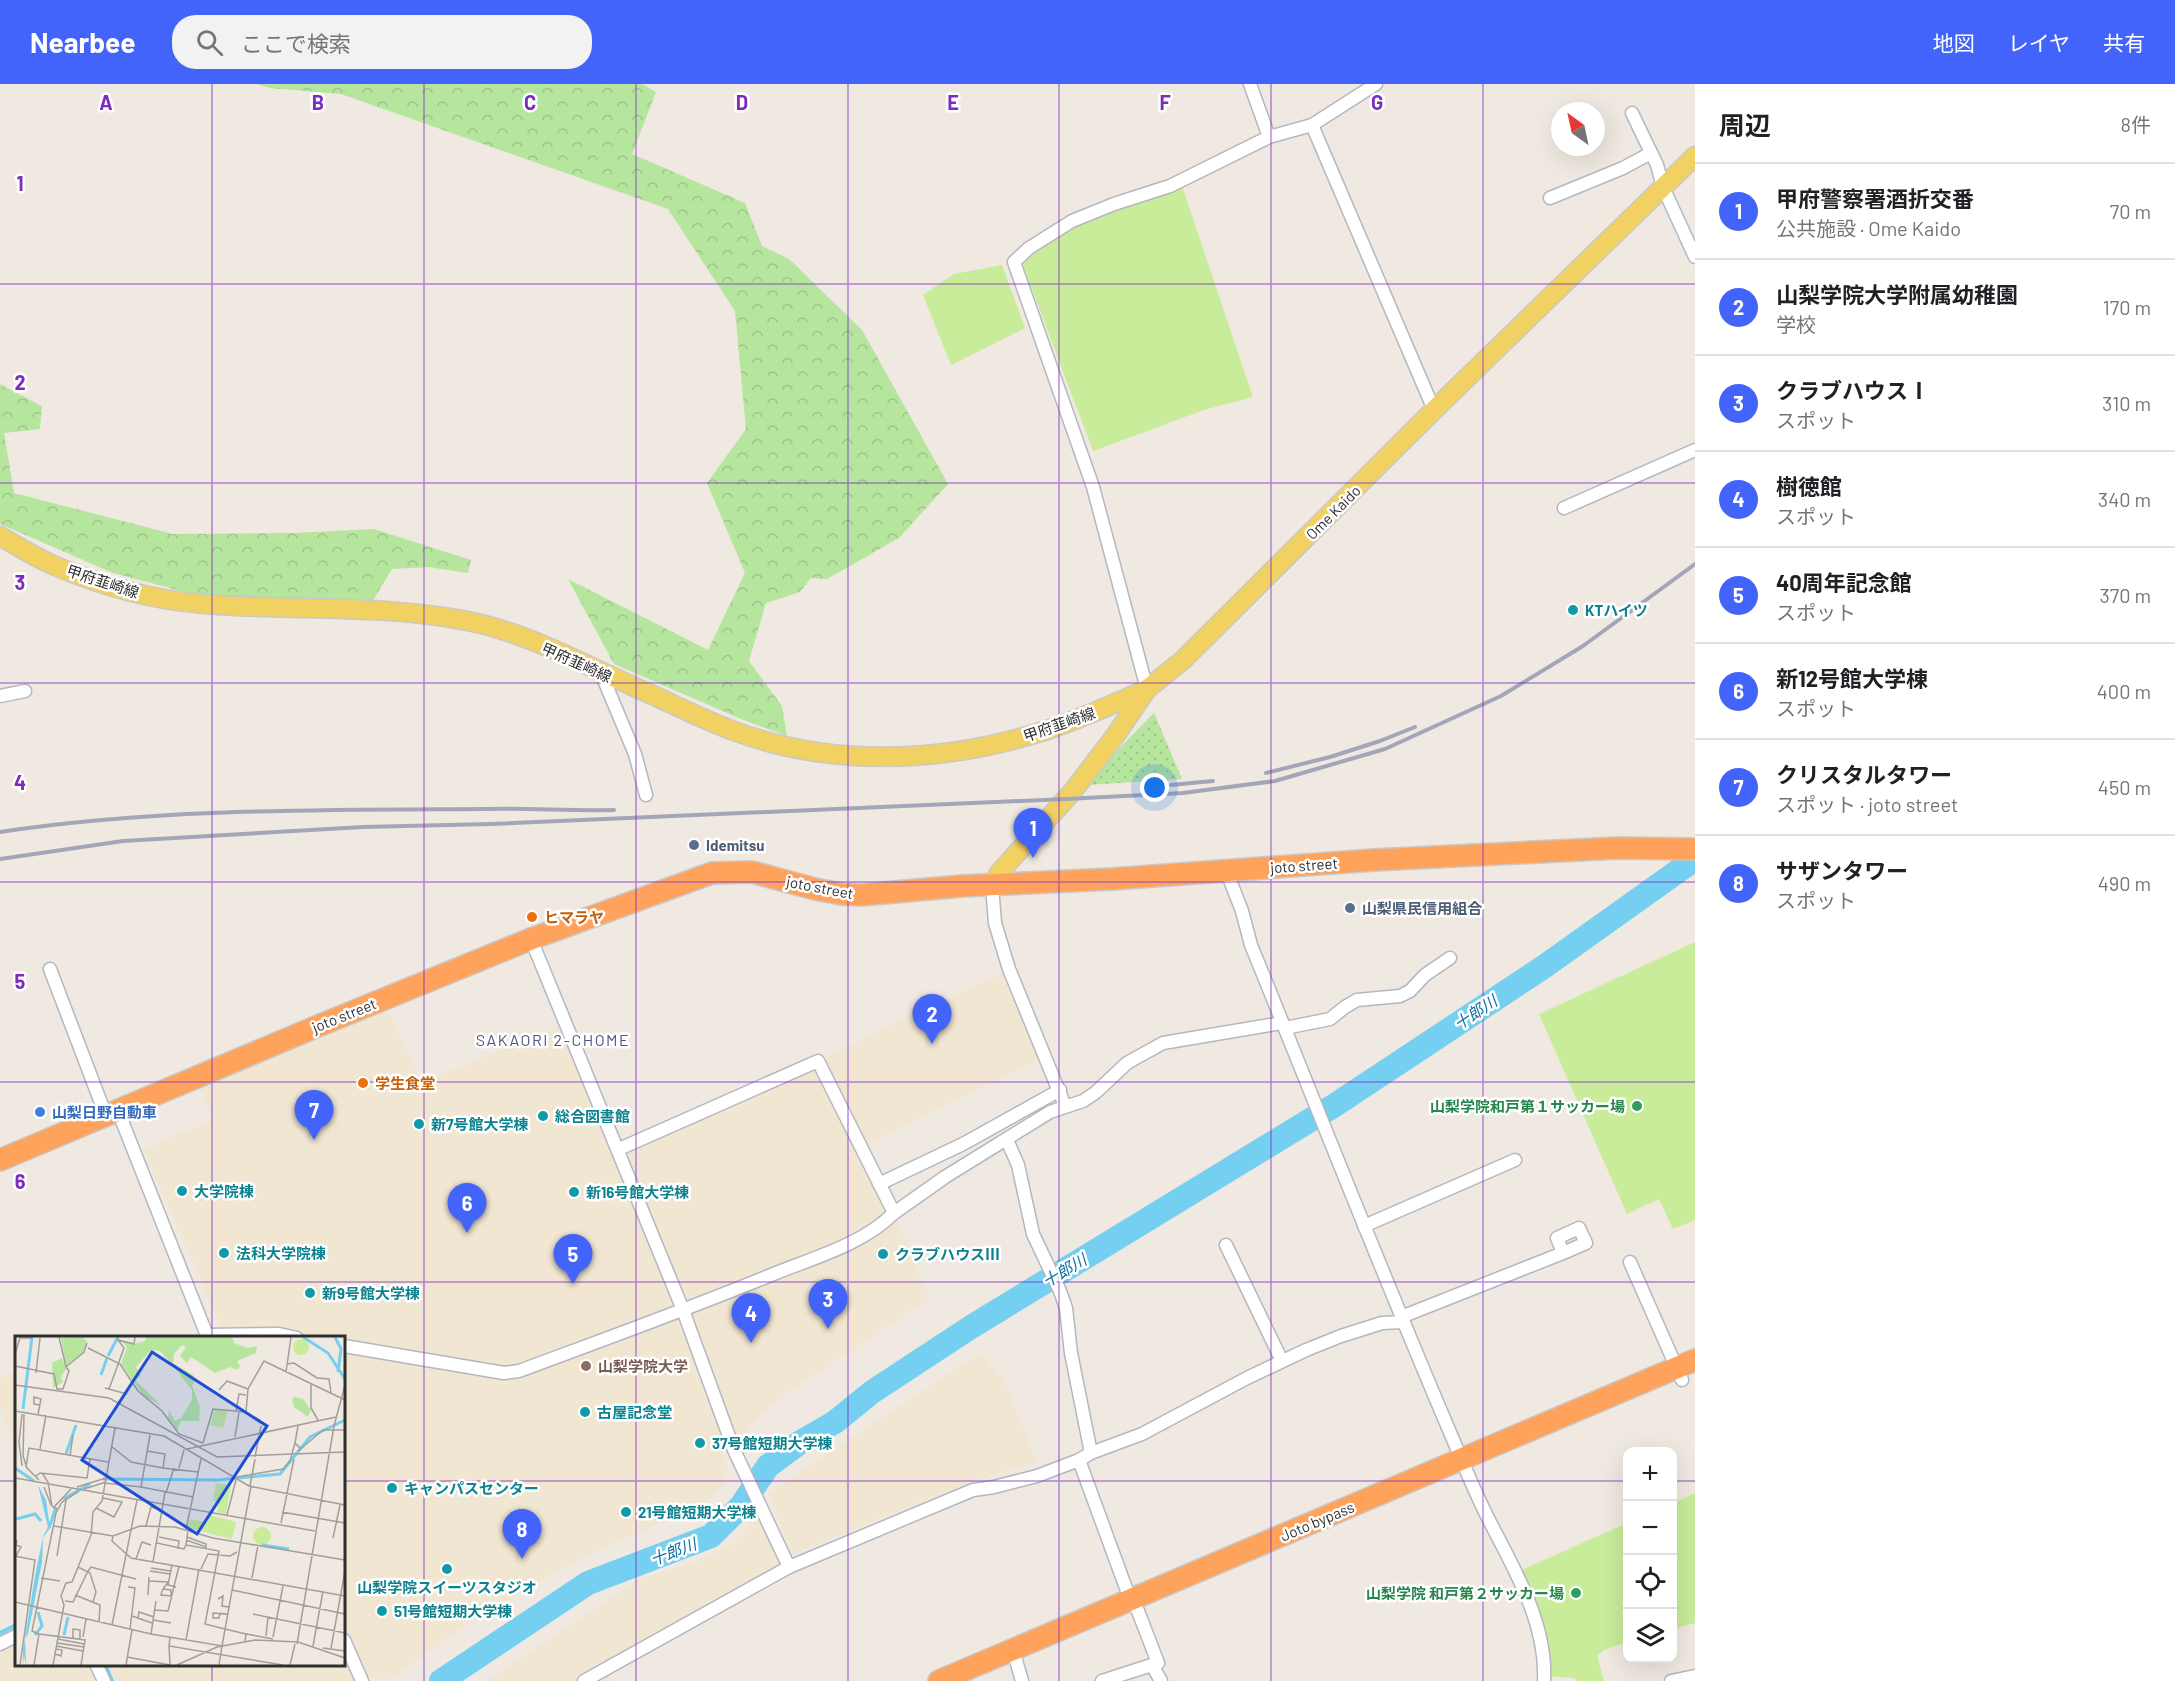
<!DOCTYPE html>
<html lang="ja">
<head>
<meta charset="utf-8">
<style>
	:root { --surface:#fff; --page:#f2f2f2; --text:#202124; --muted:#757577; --line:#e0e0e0; --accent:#4264fb }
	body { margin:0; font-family:Barlow,"Noto Sans JP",sans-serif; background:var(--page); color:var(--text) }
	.controls { position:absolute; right:18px; bottom:18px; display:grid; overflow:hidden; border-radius:12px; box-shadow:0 6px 24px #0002 }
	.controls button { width:54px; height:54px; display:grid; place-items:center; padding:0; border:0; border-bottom:2px solid var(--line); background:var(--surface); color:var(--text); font:30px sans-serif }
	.compass { position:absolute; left:1551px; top:18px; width:54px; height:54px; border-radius:50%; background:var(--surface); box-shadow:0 6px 24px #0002; rotate:327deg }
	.you { position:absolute; left:1155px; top:704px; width:21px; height:21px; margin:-15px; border:4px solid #fff; border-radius:50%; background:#1a73e8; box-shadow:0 0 0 9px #1a73e833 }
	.badge { display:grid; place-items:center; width:39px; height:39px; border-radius:50%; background:var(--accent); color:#fff; font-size:20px; font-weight:700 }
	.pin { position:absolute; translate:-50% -50px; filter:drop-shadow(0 2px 3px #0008) }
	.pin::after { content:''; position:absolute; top:32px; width:21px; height:18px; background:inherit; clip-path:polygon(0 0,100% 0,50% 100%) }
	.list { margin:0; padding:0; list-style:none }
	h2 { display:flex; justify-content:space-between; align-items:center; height:78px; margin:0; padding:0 24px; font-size:26px }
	h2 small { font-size:20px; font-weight:400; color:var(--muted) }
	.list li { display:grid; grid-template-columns:39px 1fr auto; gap:18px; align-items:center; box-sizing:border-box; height:96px; padding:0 24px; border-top:2px solid var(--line) }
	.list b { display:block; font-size:22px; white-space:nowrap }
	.list p { margin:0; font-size:20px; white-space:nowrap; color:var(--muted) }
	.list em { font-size:20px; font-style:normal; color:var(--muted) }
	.icon { flex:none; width:33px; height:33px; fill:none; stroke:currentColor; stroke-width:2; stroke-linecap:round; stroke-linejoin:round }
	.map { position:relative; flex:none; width:1695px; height:1597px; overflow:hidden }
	header { display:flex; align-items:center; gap:36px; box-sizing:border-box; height:84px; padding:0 30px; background:var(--accent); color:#fff }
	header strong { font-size:28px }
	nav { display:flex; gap:33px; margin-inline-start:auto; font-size:21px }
	.search { width:420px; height:54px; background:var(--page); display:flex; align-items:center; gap:15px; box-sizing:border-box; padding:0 21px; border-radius:24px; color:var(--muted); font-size:22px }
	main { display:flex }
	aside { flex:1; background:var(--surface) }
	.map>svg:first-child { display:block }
</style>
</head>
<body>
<header>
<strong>Nearbee</strong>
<div class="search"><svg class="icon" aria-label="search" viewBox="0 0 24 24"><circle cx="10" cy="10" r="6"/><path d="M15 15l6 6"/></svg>ここで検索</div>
<nav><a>地図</a><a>レイヤ</a><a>共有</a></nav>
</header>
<main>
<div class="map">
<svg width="1695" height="1597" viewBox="0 0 1695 1597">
	<defs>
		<pattern id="forest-crowns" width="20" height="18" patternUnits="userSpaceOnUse" patternTransform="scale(1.5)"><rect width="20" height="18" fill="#b6e59e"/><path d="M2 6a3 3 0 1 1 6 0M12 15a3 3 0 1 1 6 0" fill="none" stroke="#9dc588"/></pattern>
		<pattern id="park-dots" width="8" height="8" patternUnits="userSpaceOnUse" patternTransform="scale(1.5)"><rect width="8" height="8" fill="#b6e59e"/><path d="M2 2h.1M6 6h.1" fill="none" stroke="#9dc588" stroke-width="1.8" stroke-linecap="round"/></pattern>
	</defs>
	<rect width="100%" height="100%" fill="#efe9e1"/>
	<!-- education -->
	<g fill="#f0e6d1">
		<path d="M1009,885L1045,973L861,1064L894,1129L930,1215L784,1311L754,1337L742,1354L720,1362L728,1384L725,1385V1399L703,1421L599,1466L556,1488L515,1514L490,1524L399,1589L386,1596L371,1594L369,1597H115L109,1581L344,1580V1254L225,1253L143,1065L214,1035L200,1004L387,921L421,999L558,943L618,1065L818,977Z"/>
		<path d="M980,1269L1005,1299L1037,1378L978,1395L791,1471L768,1409Z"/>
		<path d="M16,1287V1366L0,1324V1293Z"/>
		<path d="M759,1429L782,1481L606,1579L612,1597H487L637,1496L705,1474L729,1463Z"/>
		<path d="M16,1561V1580L89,1581L96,1597H0V1568Z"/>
	</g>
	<!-- forest -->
	<g fill="url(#forest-crowns)">
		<path d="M257,0H642L656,8L632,70L745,119L762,162L789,175L862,246L948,400L899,454L827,495L811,494L800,508L766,519L749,577L782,622L787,652L741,635L614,580L568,495L708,566L745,489L707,399L746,345L735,227L668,125L341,10L270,4Z"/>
		<path d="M0,300L42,322L40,345L4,349L14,409L173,450L294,449L374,445L471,476L468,489L428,483L392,485L372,518L204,513L113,489L0,440Z"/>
	</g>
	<!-- park -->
	<path fill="url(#park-dots)" d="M1154,629L1182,695L1087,701L1097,687Z"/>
	<!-- pitch -->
	<g fill="#c9ec9a">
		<path d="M1182,102L1253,313L1204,326L1093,367L1023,181C1053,141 1135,119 1182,102Z"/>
		<path d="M1002,181L1025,244L951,281L923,211L954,190Z"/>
		<path d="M1695,858V1136L1673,1145L1659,1115L1627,1130L1539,930Z"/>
		<path d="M1695,1409V1539L1673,1545V1419Z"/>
		<path d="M1627,1439V1558L1604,1566L1597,1572L1604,1597H1576L1575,1594L1544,1592L1517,1488Z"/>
	</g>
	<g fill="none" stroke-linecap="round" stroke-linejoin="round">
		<!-- stream -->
		<g stroke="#75cff0" stroke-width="4">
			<path d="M0,1549L16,1541"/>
			<path d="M105,1580L112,1597"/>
		</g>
		<!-- river -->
		<path stroke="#75cff0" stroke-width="24" d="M441,1597L588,1499L711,1452L741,1422L768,1382L799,1359L835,1338L872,1308L971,1243L1335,1021L1545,882L1695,775"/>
		<defs>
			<g id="street">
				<path d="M1250,0L1269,53"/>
				<path d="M1632,29L1657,81L1663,103L1695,173"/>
				<path d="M1312,41L1434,326"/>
				<path d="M1550,114L1623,84L1651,69"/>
				<path d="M1564,424L1695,366"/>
				<path d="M601,589L635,670L646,711"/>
				<path d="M1147,605L1093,403L1014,178L1029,164L1072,137L1114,120L1170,102L1269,53L1312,41L1376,0"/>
				<path d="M0,612L25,607"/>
				<path d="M1226,786L1242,827L1251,861C1318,1025 1382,1190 1452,1353C1464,1381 1475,1409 1489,1436C1514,1485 1547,1539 1544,1597"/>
				<path d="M992,801L995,839L1009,885L1065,1022"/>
				<path d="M531,855L683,1226L734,1366L789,1483L584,1597"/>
				<path d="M50,885L106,1032"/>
				<path d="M1285,944L1330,935L1345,923L1357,916L1400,912L1410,907L1425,891L1450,874"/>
				<path d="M118,1027L208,1254"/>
				<path d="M1007,1056L1018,1081L1033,1150L1060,1207L1066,1224L1071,1269L1091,1369"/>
				<path d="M619,1065L818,977L894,1129L945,1093L1050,1028L1083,1017L1095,1009L1127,979L1163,959L1282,939"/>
				<path d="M879,1100L963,1060L1060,1006"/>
				<path d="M1364,1142L1515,1076"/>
				<path d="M1226,1161L1282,1277"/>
				<path d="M1630,1178L1682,1296"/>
				<path d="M1401,1233L1563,1169L1586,1159L1579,1144L1557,1154L1563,1169"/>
				<path d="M207,1251L279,1250L297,1254"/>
				<path d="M344,1262L504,1289L519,1287C605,1255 691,1224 776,1189C816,1173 863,1160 894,1129"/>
				<path d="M1079,1376L1130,1515L1138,1527L1158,1579L1102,1597"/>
				<path d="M789,1483L973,1406L994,1403L1037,1392L1079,1376L1091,1369L1142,1350L1247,1294L1306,1266L1341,1252L1382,1239L1403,1238"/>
				<path d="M344,1556L362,1597"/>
				<path d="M0,1560L16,1552"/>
				<path d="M1013,1566L1022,1597"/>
				<path d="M96,1580L104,1597"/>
				<path d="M1152,1581L1161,1597"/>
				<path d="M1671,1597L1695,1592"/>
			</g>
			<g id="primary">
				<path d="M0,452C17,462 35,473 53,481C99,501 153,516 204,520C289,527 376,520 462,536C526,547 586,582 646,608C675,621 704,636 734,647C834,684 946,679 1047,646C1081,635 1114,620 1147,605"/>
				<path d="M992,801L999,789L1073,707L1115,652L1147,605L1183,576L1434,326L1695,72"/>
			</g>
			<g id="highway">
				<path d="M0,1076L318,942L531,855L712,789L752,788L815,805L841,810L861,811L962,802L1112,795L1374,776L1618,764L1695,765"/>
				<path d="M939,1597L1695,1276"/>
			</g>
		</defs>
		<!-- street casing -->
		<use href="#street" stroke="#b4b7c1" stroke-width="15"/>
		<!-- primary casing -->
		<use href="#primary" stroke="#c9c9c9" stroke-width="21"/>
		<!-- highway casing -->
		<use href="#highway" stroke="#c9c9c9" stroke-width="24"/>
		<!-- street -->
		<use href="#street" stroke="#fff" stroke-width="12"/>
		<!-- primary -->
		<use href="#primary" stroke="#f2d163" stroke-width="18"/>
		<!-- highway -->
		<use href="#highway" stroke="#ffa35c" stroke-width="21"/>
		<!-- rail -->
		<g stroke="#a3a6b8" stroke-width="4">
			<path d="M1266,689L1330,673L1380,657L1415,643"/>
			<path d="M1171,701L1213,697"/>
			<path d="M0,748C160,724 324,726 486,725C529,724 571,727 614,726"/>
			<path d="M0,775L123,757L363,743L490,740L1066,715L1183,709L1275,697L1385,665L1501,612L1583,562L1695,480"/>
		</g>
	</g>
	<!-- grid -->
	<path fill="none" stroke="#7b2cbf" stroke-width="1.5" stroke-opacity="0.55" d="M212,0V1254M424,0V1597M636,0V1597M848,0V1597M1059,0V1597M1271,0V1597M1483,0V1597M0,200H1695M0,399H1695M0,599H1695M0,798H1695M0,998H1695M0,1198H1695M0,1397H16M344,1397H1628M1672,1397H1695M212,1580V1597"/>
	<!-- markers -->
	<g fill="#0f9aa8" stroke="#fff" stroke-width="2">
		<circle cx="1573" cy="526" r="6"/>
		<circle cx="543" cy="1032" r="6"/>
		<circle cx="419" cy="1040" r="6"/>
		<circle cx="182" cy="1107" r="6"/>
		<circle cx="574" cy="1108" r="6"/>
		<circle cx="224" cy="1169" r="6"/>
		<circle cx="883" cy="1170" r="6"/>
		<circle cx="310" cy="1209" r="6"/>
		<circle cx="585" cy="1328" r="6"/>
		<circle cx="700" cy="1359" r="6"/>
		<circle cx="392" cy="1404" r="6"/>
		<circle cx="626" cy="1428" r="6"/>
		<circle cx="447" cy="1485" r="6"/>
		<circle cx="382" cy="1527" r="6"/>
	</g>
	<g fill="#5c6f8a" stroke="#fff" stroke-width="2">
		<circle cx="694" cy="761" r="6"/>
		<circle cx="1350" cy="824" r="6"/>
	</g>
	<g fill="#e8710a" stroke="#fff" stroke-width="2">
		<circle cx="532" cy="833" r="6"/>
		<circle cx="363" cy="999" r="6"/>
	</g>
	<g fill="#2e9e5b" stroke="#fff" stroke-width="2">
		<circle cx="1637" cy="1022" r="6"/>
		<circle cx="1576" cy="1509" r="6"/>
	</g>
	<circle fill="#3f7fe0" stroke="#fff" stroke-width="2" cx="40" cy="1028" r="6"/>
	<circle fill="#8d6e63" stroke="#fff" stroke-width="2" cx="586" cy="1282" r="6"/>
	<g text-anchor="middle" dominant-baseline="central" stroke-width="5" stroke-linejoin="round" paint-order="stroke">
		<!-- street labels -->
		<g font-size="15" fill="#2e2e2e" stroke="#fff">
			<text transform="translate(1333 428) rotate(-45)">Ome Kaido</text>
			<text transform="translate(103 497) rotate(18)">甲府韮崎線</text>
			<text transform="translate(577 578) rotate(24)">甲府韮崎線</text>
			<text transform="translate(1059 640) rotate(-19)">甲府韮崎線</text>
			<text transform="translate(1304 781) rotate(-4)">joto street</text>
			<text transform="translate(820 803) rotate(11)">joto street</text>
			<text transform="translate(344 931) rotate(-22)">joto street</text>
			<text transform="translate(1317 1437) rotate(-23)">Joto bypass</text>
		</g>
		<!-- culture labels -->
		<g font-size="15" font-weight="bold" fill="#0d838f" stroke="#fff" text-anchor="start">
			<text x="1585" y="526">KTハイツ</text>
			<text x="555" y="1032">総合図書館</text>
			<text x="431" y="1040">新7号館大学棟</text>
			<text x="194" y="1107">大学院棟</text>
			<text x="586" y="1108">新16号館大学棟</text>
			<text x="236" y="1169">法科大学院棟</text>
			<text x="895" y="1170">クラブハウスⅢ</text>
			<text x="322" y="1209">新9号館大学棟</text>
			<text x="597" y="1328">古屋記念堂</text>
			<text x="712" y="1359">37号館短期大学棟</text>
			<text x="404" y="1404">キャンパスセンター</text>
			<text x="638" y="1428">21号館短期大学棟</text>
			<text x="447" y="1503" text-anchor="middle">山梨学院スイーツスタジオ</text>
			<text x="394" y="1527">51号館短期大学棟</text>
		</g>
		<!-- service labels -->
		<g font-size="15" font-weight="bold" fill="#4e5e75" stroke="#fff" text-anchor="start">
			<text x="706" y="761">Idemitsu</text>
			<text x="1362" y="824">山梨県民信用組合</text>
		</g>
		<!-- food labels -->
		<g font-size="15" font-weight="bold" fill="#c56008" stroke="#fff" text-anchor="start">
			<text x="544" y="833">ヒマラヤ</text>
			<text x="375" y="999">学生食堂</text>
		</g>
		<!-- leisure labels -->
		<g font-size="15" font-weight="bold" fill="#27864d" stroke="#fff" text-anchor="end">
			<text x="1625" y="1022">山梨学院和戸第１サッカー場</text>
			<text x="1564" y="1509">山梨学院 和戸第２サッカー場</text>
		</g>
		<!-- shop labels -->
		<g font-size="15" font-weight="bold" fill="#366cbe" stroke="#fff" text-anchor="start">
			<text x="52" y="1028">山梨日野自動車</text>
		</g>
		<!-- education labels -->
		<g font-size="15" font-weight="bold" fill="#785e54" stroke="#fff" text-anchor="start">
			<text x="598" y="1282">山梨学院大学</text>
		</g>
		<!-- water labels -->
		<g font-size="16" font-style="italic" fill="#0d6fa3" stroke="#fff">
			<text transform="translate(1475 928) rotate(-34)">十郎川</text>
			<text transform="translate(1064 1186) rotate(-31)">十郎川</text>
			<text transform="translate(673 1467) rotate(-21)">十郎川</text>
		</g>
		<!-- neighbourhood labels -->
		<g font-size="16" letter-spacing="1.5" fill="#4d5680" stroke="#fff">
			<text x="553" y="955">SAKAORI 2-CHOME</text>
		</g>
	</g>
	<!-- overview -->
	<g transform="translate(15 1252)">
		<rect width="330" height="330" fill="#efe9e1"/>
		<path d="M131,1H217L219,7L233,12L242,10L241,17L222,25L225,30L222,34L215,31L200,37L176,21L172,27L165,20L171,11L167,9L159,18L158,27L178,39L181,45L177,49L185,71L184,85H166L162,95L153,82L154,74L160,85L166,82L177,64V54L160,32L145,15L136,14L121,31L126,40L120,44L147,70L129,60L106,28L112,12L106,4L119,8L130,5ZM47,22L51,33L46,41L48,46L38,52L37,27ZM280,61L288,63L296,74L293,81L279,71L277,63Z" fill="#b6e59e"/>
		<path d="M68,1L72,6L68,16L51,30L46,2Z" fill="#b6e59e"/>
		<path d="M278 11a8 8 0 1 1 16 0a8 8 0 1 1-16 0ZM199,73L213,75L208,92L195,89ZM201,147L216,149L211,178L202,176L203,168L198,164ZM195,179L221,186L217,203L172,192L175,183L193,186ZM238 200a9 9 0 1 1 18 0a9 9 0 1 1-18 0Z" fill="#c9ec9a"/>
		<path d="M23,149L31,164L35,192L28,202L27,226L13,298L10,302L11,329L9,320L8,329V314L20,240L28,201L33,191Z" fill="#75cff0"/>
		<path fill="none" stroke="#75cff0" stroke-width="3" d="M288,1L313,17L330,43M320,1L326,13L323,36M93,20L103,1M86,39L92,22M8,73L17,1M51,118L61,89M0,132L19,145M88,143L203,144L265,138L295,101L330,84M48,163L75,148M1,183L20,178L26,185M34,192L41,171M247,209L274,213M20,299L27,290L23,276M49,299L53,281"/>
		<path fill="none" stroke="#a29e99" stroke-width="1.5" d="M44,1L51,31L69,16L72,7M73,12L105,28L123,55L147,75L164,98L188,107M0,18L5,2H17M272,28L279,27L302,42L314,43L316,57M0,30L39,38L42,53H48L54,35L51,31M271,36L276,1M21,37L25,2M296,48V72L303,84M0,49L94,62L202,121L330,116M90,52L112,58M94,53L109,12L103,4L119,8L120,1M204,54L212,45L233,53M0,75L149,100L234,150L330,169M221,75L224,58L231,59M7,78L4,106L7,130M9,78L8,120L12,132L24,144M23,78L26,63L19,61V68L25,69M283,90L280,107L285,112M220,101L224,76M188,107L198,73L231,76L233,53L249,25L330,64M96,110L116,126L148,132M25,113L31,79M172,113L321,81M132,115L150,118L148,132L183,136M283,115L308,94H330M55,120L58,99M240,121L246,90M11,131L14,112L93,126M164,132L169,114M27,137L33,146L37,170L43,174M21,140L25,137L72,142L75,123M222,141L268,133L275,125L280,107M0,142L300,195M90,147L126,151L135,99M235,150L240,123M29,151L36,169M62,151L91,142M126,151L178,161M69,153L91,146M151,157L159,132M38,172L56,153M81,172L99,181L107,166L88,162M267,176L330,187M212,179L221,144M266,187L279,123M39,190L98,200L125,190L160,191L198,202L330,224M131,190L136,171L146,174M171,193L186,123M173,194L171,209L204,215L190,288L210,293M98,200L97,205L116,222L330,260M144,201L164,205L163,213M318,202L325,169M171,204L191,211V208L172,201M142,207L169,213L171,209M0,220L20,224L5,329M1,220L6,211L1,209L2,204M42,220L51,164M121,223L127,206L136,209M138,226L150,156M157,229L153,249L161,251M63,231L75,237L81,256L78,266M136,232L156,235M186,233L193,218L215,220L222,216M73,235L76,231L121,243M135,235L155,238M26,242L45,245M237,242L243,209M134,245L153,246M113,251L120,252L115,293M148,253L156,254V260L146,259L147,255L150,250L153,247M217,254L330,278M60,259L85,269L84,286M133,259L134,241M203,263L208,260L207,270L214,271M50,265L58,266L73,235M0,266L136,298L207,310L236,150M140,274L153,275L164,230M205,277L204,282H198V277L213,278M238,278L330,297M117,280L137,287M123,282L124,276L139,281M138,284L156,287M97,289L122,164M210,293L231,298M24,298L70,304L66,329M136,298L141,265M251,300L253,281M68,301L71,283M155,301L154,310L268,329M258,301L268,250M43,303L69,308M58,303V293L65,294V303M171,304L184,233M230,305L231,298L258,303M42,307L69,311M282,308L319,90L330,49M41,310L68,315M298,310L308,255M308,312L330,315M316,312L330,235M40,318L46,320L47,314L41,313M112,321L155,329L154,310M19,329L24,298L17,295L41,177L47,166L64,155M38,329L49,269L46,260L51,247L57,246L76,199L78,176L87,165L100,92M111,329L117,294M162,329L202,311L240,304L283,306L330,322M204,329L207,310M275,329L280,308"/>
		<path fill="#1d4ed8" fill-opacity="0.15" stroke="#1d4ed8" stroke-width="3" d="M137,16L252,90L182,198L67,124Z"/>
		<rect width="330" height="330" fill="none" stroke="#2e2e2e" stroke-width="3"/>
	</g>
	<g font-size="20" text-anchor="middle" font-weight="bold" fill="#7b2cbf" stroke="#fff" stroke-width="5" stroke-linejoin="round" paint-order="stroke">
		<text x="106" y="26">A</text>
		<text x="318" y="26">B</text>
		<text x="530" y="26">C</text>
		<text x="742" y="26">D</text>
		<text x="953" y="26">E</text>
		<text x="1165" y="26">F</text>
		<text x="1377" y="26">G</text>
		<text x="20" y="107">1</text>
		<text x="20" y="306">2</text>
		<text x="20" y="506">3</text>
		<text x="20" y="706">4</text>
		<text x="20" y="905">5</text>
		<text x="20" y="1105">6</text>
	</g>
</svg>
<div class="controls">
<button>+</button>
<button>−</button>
<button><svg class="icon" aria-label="locate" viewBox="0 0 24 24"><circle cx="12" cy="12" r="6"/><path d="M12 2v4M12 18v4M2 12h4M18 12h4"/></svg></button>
<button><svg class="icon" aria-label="layers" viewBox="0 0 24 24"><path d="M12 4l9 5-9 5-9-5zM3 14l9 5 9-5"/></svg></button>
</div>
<svg class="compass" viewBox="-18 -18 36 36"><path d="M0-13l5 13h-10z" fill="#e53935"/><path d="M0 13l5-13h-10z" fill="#757577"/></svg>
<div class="you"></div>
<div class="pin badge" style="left:1033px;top:774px">1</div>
<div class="pin badge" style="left:932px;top:960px">2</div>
<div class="pin badge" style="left:828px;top:1245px">3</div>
<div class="pin badge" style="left:751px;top:1259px">4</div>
<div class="pin badge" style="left:573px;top:1200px">5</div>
<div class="pin badge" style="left:467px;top:1149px">6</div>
<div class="pin badge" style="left:314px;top:1056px">7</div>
<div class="pin badge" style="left:522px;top:1475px">8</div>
</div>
<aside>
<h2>周辺<small>8件</small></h2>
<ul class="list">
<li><span class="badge">1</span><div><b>甲府警察署酒折交番</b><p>公共施設 · Ome Kaido</p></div><em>70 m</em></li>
<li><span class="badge">2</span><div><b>山梨学院大学附属幼稚園</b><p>学校</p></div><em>170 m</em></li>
<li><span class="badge">3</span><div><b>クラブハウスⅠ</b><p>スポット</p></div><em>310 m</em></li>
<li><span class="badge">4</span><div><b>樹徳館</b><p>スポット</p></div><em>340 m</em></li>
<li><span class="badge">5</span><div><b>40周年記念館</b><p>スポット</p></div><em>370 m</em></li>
<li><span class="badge">6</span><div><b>新12号館大学棟</b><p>スポット</p></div><em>400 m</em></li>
<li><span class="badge">7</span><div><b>クリスタルタワー</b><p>スポット · joto street</p></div><em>450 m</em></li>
<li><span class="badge">8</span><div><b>サザンタワー</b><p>スポット</p></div><em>490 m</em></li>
</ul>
</aside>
</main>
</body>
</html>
